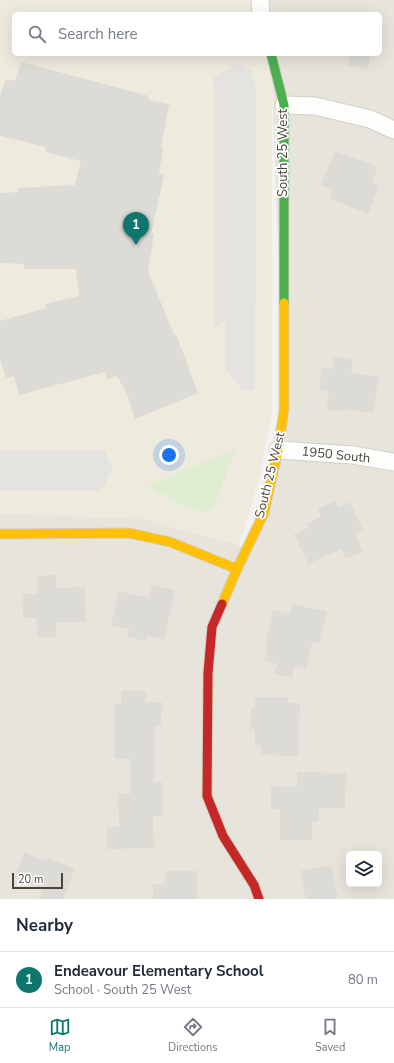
<!DOCTYPE html>
<html lang="en">
<head>
<meta charset="utf-8">
<style>
	:root { --surface:#fff; --page:#f2f2f3; --text:#1f2937; --muted:#747a83; --line:#e0e1e3; --accent:#0f766e }
	body { margin:0; font-family:"Nunito Sans",sans-serif; background:var(--page); color:var(--text) }
	.controls { position:absolute; right:12px; bottom:12px; display:grid; overflow:hidden; border-radius:6px; box-shadow:0 4px 16px #0002 }
	.controls button { width:36px; height:36px; display:grid; place-items:center; padding:0; border:0; border-bottom:1px solid var(--line); background:var(--surface); color:var(--text); font:20px sans-serif }
	.scale { position:absolute; left:12px; bottom:10px; width:51px; box-sizing:border-box; padding-left:4px; border:2px solid #4a4539; border-top:0; font-size:11px; line-height:14px; white-space:nowrap; color:#4a4539; -webkit-text-stroke:3px #fff; paint-order:stroke }
	.you { position:absolute; left:169px; top:455px; width:14px; height:14px; margin:-10px; border:3px solid #fff; border-radius:50%; background:#1a73e8; box-shadow:0 0 0 6px #1a73e833 }
	.badge { display:grid; place-items:center; width:26px; height:26px; border-radius:50%; background:var(--accent); color:#fff; font-size:13px; font-weight:700 }
	.pin { position:absolute; translate:-50% -33px; filter:drop-shadow(0 1px 2px #0008) }
	.pin::after { content:''; position:absolute; top:21px; width:14px; height:12px; background:inherit; clip-path:polygon(0 0,100% 0,50% 100%) }
	.list { margin:0; padding:0; list-style:none }
	h2 { display:flex; justify-content:space-between; align-items:center; height:52px; margin:0; padding:0 16px; font-size:17px }
	h2 small { font-size:13px; font-weight:400; color:var(--muted) }
	.list li { display:grid; grid-template-columns:26px 1fr auto; gap:12px; align-items:center; box-sizing:border-box; height:56px; padding:0 16px; border-top:1px solid var(--line) }
	.list b { display:block; font-size:15px; white-space:nowrap }
	.list p { margin:0; font-size:13px; white-space:nowrap; color:var(--muted) }
	.list em { font-size:13px; font-style:normal; color:var(--muted) }
	.icon { flex:none; width:22px; height:22px; fill:none; stroke:currentColor; stroke-width:2; stroke-linecap:round; stroke-linejoin:round }
	.map { position:relative; flex:none; width:394px; height:899px; overflow:hidden }
	.search { position:absolute; background:var(--surface); box-shadow:0 4px 16px #0002; left:12px; right:12px; top:12px; height:44px; display:flex; align-items:center; gap:10px; box-sizing:border-box; padding:0 14px; border-radius:6px; color:var(--muted); font-size:15px }
	.sheet { height:108px; background:var(--surface) }
	nav { display:flex; justify-content:space-around; align-items:center; box-sizing:border-box; height:56px; border-top:1px solid var(--line); background:var(--surface); font-size:11px; color:var(--muted) }
	nav a { display:grid; justify-items:center; gap:2px }
	nav .on { color:var(--accent) }
	.map>svg:first-child { display:block }
</style>
</head>
<body>
<div class="map">
<svg width="394" height="899" viewBox="0 0 394 899">
	<rect width="100%" height="100%" fill="#f3f2ee"/>
	<!-- residential -->
	<path fill="#e7e4dc" fill-rule="evenodd" d="M260,0H394V899H0V513L143,519L239,545L246,550L284,410L271,54H380V14H261ZM349,854H379V884H349Z"/>
	<!-- education -->
	<path fill="#edeade" d="M0,0H251L253,14H14V54H265L272,78V412L259,480L239,545L143,519L0,513Z"/>
	<!-- green -->
	<path fill="#deeccf" d="M232,450L234,451L215,505C213,507 209,510 207,511C194,514 160,492 148,486Z"/>
	<!-- parking -->
	<g fill="#e5e3df">
		<path d="M237,64L251,70L256,92L255,391L242,390L225,367L226,320L214,328V92L212,79Z"/>
		<path d="M0,450H104L113,468L101,491H0Z"/>
	</g>
	<!-- building -->
	<g fill="#dddbd6">
		<path d="M350,54H370L368,69L348,66Z"/>
		<path d="M21,62L149,96L148,100L169,104L161,148L163,149L159,173L164,175L151,234H154L148,271L174,335L176,334L198,393L135,419L127,394L117,376L107,379L105,372L19,395L14,376L6,378L0,359V321L46,308L45,304L79,296L76,269H24V264L0,263V193L18,192L19,188L75,185L81,161L45,152L46,147L0,136V96L6,79L15,81Z"/>
		<path d="M335,151L378,167L372,183L379,186L368,214L329,198L332,190L321,185Z"/>
		<path d="M334,357L353,360L351,373L379,377L373,413L346,409L345,412L326,409L329,392L319,390L322,367L333,369Z"/>
		<path d="M335,501L338,508L350,502L363,530L355,534L363,552L346,559L341,549L308,564L294,534L309,527L307,523L321,517L318,509Z"/>
		<path d="M56,575V588L85,587L86,622H56V637H37L36,618H23L22,594H37V576Z"/>
		<path d="M152,585L175,590L164,640L147,636L146,641L127,637L129,629L111,625L119,591L149,598Z"/>
		<path d="M292,604L327,612L319,644L312,642L306,669L295,666L292,678L274,674L277,664L264,661L267,648L265,647L273,610L290,614Z"/>
		<path d="M121,691H146V702H162L161,726H155L154,782H162L163,816H153L154,848L107,849V827H119L118,794H130V759H114V704H121Z"/>
		<path d="M255,697L288,698L287,703H300L298,756L261,755V745H255V729H250L251,707L255,708Z"/>
		<path d="M297,772L346,773L345,808H319V821H312V840H280V809H271V786L297,787Z"/>
		<path d="M24,852L47,862L48,858L75,869L63,899H38L42,889L14,878Z"/>
		<path d="M331,865L338,899H306L300,871Z"/>
		<path d="M165,871H197V899H153V884H165Z"/>
	</g>
	<g fill="none" stroke-linecap="round" stroke-linejoin="round">
		<defs>
			<g id="street">
				<path d="M260,0L261,14"/>
				<path d="M284,105L315,106L370,119L394,130"/>
				<path d="M278,450L353,455L394,462"/>
			</g>
			<path id="fast" d="M271,54L284,105V303"/>
			<g id="slow">
				<path d="M0,534L129,533L170,542L237,569"/>
				<path d="M222,604L237,569L264,513L278,450L284,410V303"/>
			</g>
			<path id="jam" d="M222,604L212,627L208,673L207,796L223,836L254,885L259,899"/>
		</defs>
		<!-- street casing -->
		<use href="#street" stroke="#d1d0cb" stroke-width="19"/>
		<!-- fast casing -->
		<use href="#fast" stroke="#d2cfc5" stroke-width="11"/>
		<!-- slow casing -->
		<use href="#slow" stroke="#d2cfc5" stroke-width="11"/>
		<!-- jam casing -->
		<use href="#jam" stroke="#d2cfc5" stroke-width="11"/>
		<!-- street -->
		<use href="#street" stroke="#fdfdfc" stroke-width="17"/>
		<!-- fast -->
		<use href="#fast" stroke="#4caf50" stroke-width="9"/>
		<!-- slow -->
		<use href="#slow" stroke="#ffc107" stroke-width="9"/>
		<!-- jam -->
		<use href="#jam" stroke="#c62828" stroke-width="9"/>
	</g>
	<g text-anchor="middle" dominant-baseline="central" stroke-width="3.5" stroke-linejoin="round" paint-order="stroke">
		<!-- street labels -->
		<g font-size="13" fill="#4a4539" stroke="#fff">
			<text transform="translate(283 153) rotate(-90)">South 25 West</text>
			<text transform="translate(336 455) rotate(6)">1950 South</text>
			<text transform="translate(270 475) rotate(-76)">South 25 West</text>
		</g>
	</g>
</svg>
<div class="controls">
<button><svg class="icon" aria-label="layers" viewBox="0 0 24 24"><path d="M12 4l9 5-9 5-9-5zM3 14l9 5 9-5"/></svg></button>
</div>
<div class="scale">20 m</div>
<div class="you"></div>
<div class="pin badge" style="left:136px;top:245px">1</div>
<div class="search"><svg class="icon" aria-label="search" viewBox="0 0 24 24"><circle cx="10" cy="10" r="6"/><path d="M15 15l6 6"/></svg>Search here</div>
</div>
<section class="sheet">
<h2>Nearby<small></small></h2>
<ul class="list">
<li><span class="badge">1</span><div><b>Endeavour Elementary School</b><p>School · South 25 West</p></div><em>80 m</em></li>
</ul>
</section>
<nav>
<a class="on"><svg class="icon" aria-label="map" viewBox="0 0 24 24"><path d="M3 6l6-2 6 2 6-2v14l-6 2-6-2-6 2zM9 4v14M15 6v14"/></svg>Map</a>
<a><svg class="icon" aria-label="directions" viewBox="0 0 24 24"><path d="M12 3l9 9-9 9-9-9zM9 14v-3h6M13 9l2 2-2 2"/></svg>Directions</a>
<a><svg class="icon" aria-label="saved" viewBox="0 0 24 24"><path d="M7 4h10v16l-5-4-5 4z"/></svg>Saved</a>
</nav>
</body>
</html>
